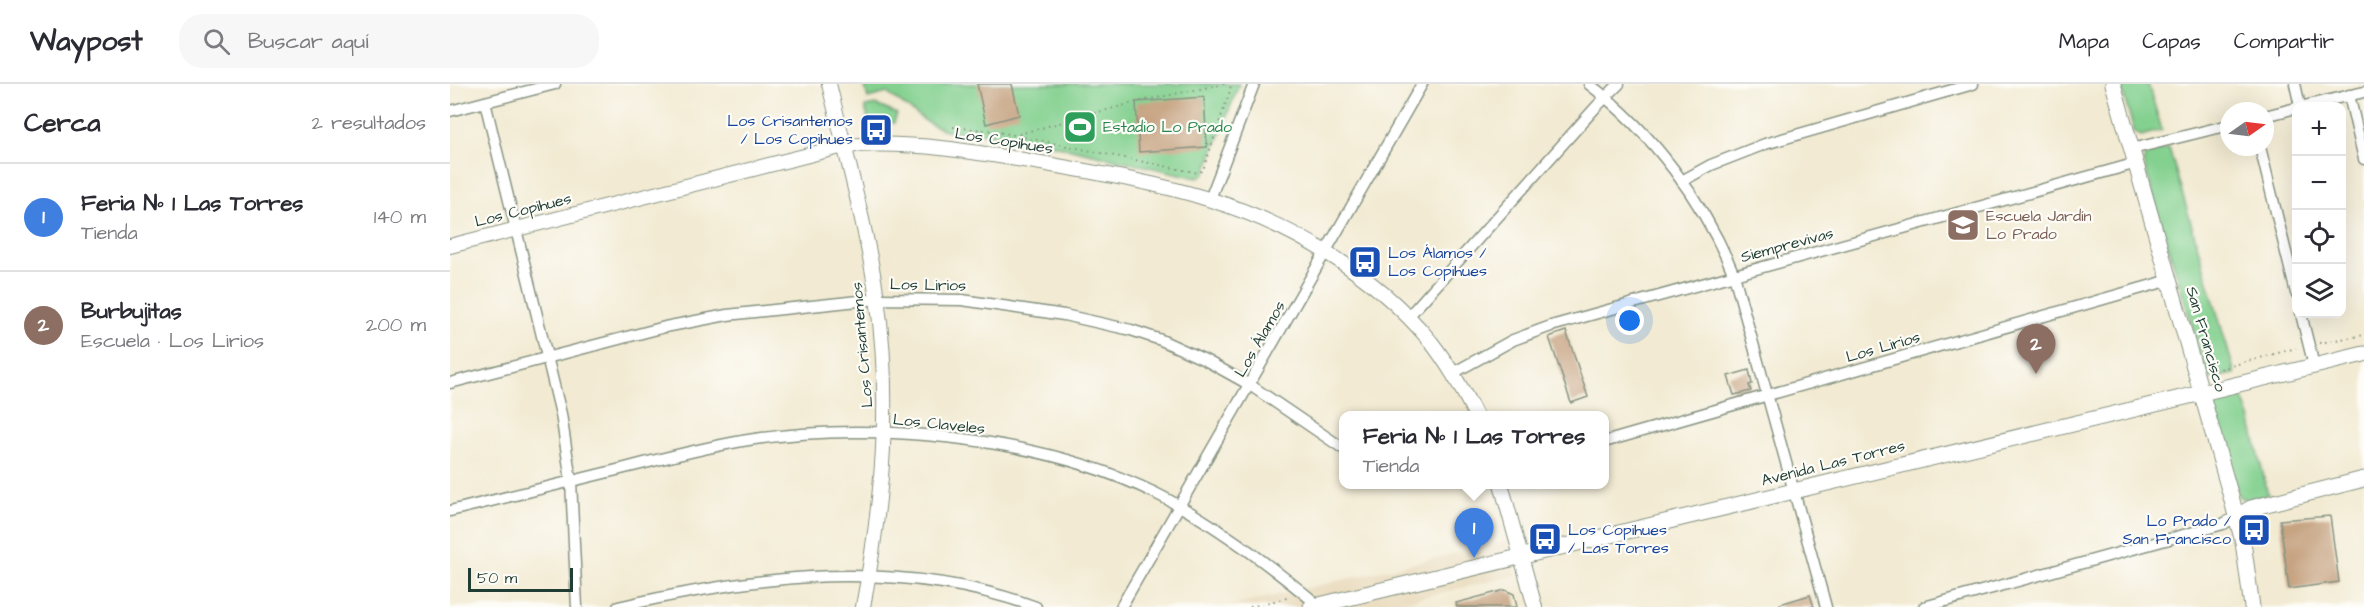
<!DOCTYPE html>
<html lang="es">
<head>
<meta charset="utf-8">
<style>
	:root { --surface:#fff; --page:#f7f7f7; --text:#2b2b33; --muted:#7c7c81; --line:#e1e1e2; --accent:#7c3aed }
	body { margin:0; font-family:"Architects Daughter",sans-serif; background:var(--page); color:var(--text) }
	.controls { position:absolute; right:18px; top:18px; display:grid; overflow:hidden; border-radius:12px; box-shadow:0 6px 24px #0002 }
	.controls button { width:54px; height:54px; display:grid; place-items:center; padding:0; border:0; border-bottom:2px solid var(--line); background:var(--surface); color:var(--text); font:30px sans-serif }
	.compass { position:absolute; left:1770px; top:18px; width:54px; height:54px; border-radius:50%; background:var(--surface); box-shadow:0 6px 24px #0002; rotate:76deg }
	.scale { position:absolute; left:18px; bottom:15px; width:105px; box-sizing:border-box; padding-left:6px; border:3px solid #1f3d34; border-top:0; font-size:16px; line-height:21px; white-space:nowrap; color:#1f3d34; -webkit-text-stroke:4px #fdfcf7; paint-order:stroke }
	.you { position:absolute; left:1180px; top:237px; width:21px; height:21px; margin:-15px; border:4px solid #fff; border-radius:50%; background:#1a73e8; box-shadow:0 0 0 9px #1a73e833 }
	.badge { display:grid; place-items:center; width:39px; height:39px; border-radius:50%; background:var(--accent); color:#fff; font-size:20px; font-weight:700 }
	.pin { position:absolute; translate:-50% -50px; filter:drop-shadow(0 2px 3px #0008) }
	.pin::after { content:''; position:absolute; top:32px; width:21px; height:18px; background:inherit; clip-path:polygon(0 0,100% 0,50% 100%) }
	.popup { position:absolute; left:889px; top:327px; width:270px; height:78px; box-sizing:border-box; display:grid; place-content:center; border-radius:12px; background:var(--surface); filter:drop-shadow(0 2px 4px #0005); font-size:20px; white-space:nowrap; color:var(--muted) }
	.popup b { font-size:22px; color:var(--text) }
	.popup::after { content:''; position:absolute; left:50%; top:100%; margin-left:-12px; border:12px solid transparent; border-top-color:var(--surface) }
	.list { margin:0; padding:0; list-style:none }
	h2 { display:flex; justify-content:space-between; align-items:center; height:78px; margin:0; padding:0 24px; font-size:26px }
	h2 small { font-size:20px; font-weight:400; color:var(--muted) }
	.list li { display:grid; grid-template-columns:39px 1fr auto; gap:18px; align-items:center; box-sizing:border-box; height:108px; padding:0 24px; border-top:2px solid var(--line) }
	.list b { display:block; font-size:22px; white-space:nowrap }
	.list p { margin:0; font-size:20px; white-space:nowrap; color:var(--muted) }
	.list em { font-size:20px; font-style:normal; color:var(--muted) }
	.icon { flex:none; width:33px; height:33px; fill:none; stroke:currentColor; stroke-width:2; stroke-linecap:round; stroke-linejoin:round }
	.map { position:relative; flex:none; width:1914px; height:523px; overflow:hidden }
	header { display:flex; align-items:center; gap:36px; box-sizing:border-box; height:84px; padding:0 30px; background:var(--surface); border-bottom:2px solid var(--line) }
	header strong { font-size:28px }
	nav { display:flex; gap:33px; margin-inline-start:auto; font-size:21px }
	.search { width:420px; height:54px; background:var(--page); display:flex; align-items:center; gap:15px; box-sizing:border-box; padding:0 21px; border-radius:24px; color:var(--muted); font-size:22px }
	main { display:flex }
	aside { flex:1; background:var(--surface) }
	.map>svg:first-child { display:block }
</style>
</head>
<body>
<header>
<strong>Waypost</strong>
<div class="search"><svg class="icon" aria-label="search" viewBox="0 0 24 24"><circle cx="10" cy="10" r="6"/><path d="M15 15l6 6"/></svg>Buscar aquí</div>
<nav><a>Mapa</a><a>Capas</a><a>Compartir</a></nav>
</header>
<main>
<aside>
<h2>Cerca<small>2 resultados</small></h2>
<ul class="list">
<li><span class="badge" style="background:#3f7fe0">1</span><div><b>Feria Nº 1 Las Torres</b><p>Tienda</p></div><em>140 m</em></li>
<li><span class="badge" style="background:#8d6e63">2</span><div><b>Burbujitas</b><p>Escuela · Los Lirios</p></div><em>200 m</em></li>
</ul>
</aside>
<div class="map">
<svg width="1914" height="523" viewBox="0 0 1914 523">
	<rect width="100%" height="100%" fill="#fdfcf7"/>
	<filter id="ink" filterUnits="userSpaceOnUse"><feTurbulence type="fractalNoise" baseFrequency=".0167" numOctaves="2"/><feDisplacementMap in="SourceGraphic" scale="12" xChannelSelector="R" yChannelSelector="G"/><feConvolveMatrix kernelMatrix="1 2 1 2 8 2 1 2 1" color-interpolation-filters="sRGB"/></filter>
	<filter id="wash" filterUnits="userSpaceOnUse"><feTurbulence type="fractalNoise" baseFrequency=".008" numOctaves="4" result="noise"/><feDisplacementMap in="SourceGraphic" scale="24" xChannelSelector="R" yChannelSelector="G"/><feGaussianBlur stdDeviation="1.35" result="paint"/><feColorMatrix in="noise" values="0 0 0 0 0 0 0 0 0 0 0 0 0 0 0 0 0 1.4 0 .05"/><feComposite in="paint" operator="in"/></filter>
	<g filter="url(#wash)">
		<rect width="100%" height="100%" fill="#f2ead2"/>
		<!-- built -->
		<path fill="#e8d9ba" d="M1058,457L1067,491L929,523H777Z"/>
		<!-- green -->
		<g fill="#83d08f" stroke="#518662" stroke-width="1.5">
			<path d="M414,0H789L755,90L747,94L595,59L542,50L496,47L477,38L437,9L418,14Z"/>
			<path d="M1670,0H1698L1712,46L1691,52L1685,49Z"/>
			<path d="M426,21L447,30L444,39L419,38L415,23Z"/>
			<path d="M1719,64L1785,290L1758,295L1693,78L1696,70Z"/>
			<path d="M1790,306L1800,333L1818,411L1797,416L1788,412L1763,322L1765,313Z"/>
		</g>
		<g id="blocks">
			<!-- building -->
			<g fill="#c6a381">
				<path d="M527,0H562L569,31L536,40Z"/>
				<path d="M754,13L757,63L689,68L686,18Z"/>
				<path d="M1116,247L1138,313L1121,319L1099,253Z"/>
				<path d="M1299,286L1302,300L1299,301L1301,307L1284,311L1278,292Z"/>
				<path d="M1880,432L1889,498L1839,505L1830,436Z"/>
				<path d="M1055,506L1064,510L1067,523H1007L1006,519Z"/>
				<path d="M1360,511L1364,523H1330V520Z"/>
			</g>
		</g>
	</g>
	<g filter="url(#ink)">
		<use href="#blocks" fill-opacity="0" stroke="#889483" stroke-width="1.5"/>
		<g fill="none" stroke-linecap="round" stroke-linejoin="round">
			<defs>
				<g id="minor">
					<path d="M1139,0C1203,49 1253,116 1284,191L1376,523"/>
					<path d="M1845,0L1850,22"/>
					<path d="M1899,11L1914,75"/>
					<path d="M35,18L111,330L121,397L127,523"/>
					<path d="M1854,22L1914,8"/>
					<path d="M0,27L105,0"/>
					<path d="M1815,32L1846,24"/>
					<path d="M1810,63L1846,209"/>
					<path d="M1682,65L1779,41"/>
					<path d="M1232,97L1261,81L1315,60L1523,0"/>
					<path d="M760,115L804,0"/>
					<path d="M1851,230L1864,282"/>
					<path d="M958,233L1146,23L1169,0"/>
					<path d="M1003,289L1063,256L1101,242L1687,79"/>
					<path d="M0,299L215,243L277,231L427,215L512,216L614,231L681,246L711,256L755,276L800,301L894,365"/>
					<path d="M1154,358L1720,196"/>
					<path d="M0,427C58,413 117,398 175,384C214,374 253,364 292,357C419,336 589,352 705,409C760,436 821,482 868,521"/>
					<path d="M168,523C305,491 451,473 586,523"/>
					<path d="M671,523L972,0"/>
					<path d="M1474,523L1773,440L1786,433"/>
				</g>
				<g id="tertiary">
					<path d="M379,0C396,71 416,141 427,214C442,318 432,420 413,523"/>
					<path d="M0,162L394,62C464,56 533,69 602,81C654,90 707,99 758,115C841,140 925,190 981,258C999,281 1013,306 1026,332"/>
					<path d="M1051,400L1085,523"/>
				</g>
				<g id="secondary">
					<path d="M1663,0L1780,409L1793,458L1802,523"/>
					<path d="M1786,433L1801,424L1914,395"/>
					<path d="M861,523L1914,270"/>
				</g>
			</defs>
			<!-- minor casing -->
			<use href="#minor" stroke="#889483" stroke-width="13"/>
			<!-- tertiary casing -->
			<use href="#tertiary" stroke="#889483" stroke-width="16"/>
			<!-- secondary casing -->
			<use href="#secondary" stroke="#889483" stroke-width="17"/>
			<!-- path -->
			<g stroke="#889483" stroke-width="2" stroke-dasharray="1.5 4.5" stroke-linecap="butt">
				<path d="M503,43L544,47L748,89L753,86L781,4L778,0"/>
				<path d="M569,50L686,18L774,0"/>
				<path d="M1869,259L1914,251"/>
				<path d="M1759,288L1846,264"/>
				<path d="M800,523L840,513"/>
			</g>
			<!-- minor -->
			<use href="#minor" stroke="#fff" stroke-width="10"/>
			<!-- tertiary -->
			<use href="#tertiary" stroke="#fff" stroke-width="14"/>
			<!-- secondary -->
			<use href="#secondary" stroke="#fff" stroke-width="15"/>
		</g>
	</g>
	<!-- icons -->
	<defs>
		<symbol id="stadium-square" viewBox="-11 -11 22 22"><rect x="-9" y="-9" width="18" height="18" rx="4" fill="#2e9e5b" stroke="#fdfcf7"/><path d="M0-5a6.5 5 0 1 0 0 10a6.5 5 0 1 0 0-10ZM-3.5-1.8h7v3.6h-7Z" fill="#fff"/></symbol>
		<symbol id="bus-square" viewBox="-11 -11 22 22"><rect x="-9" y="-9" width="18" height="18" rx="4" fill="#1a4fb4" stroke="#fdfcf7"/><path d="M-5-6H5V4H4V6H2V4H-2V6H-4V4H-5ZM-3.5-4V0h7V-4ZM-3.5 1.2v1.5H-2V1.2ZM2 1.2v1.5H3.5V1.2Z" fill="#fff"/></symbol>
		<symbol id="school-square" viewBox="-11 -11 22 22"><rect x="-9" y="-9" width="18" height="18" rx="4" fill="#8d6e63" stroke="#fdfcf7"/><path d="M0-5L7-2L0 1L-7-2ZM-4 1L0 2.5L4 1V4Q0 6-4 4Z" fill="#fff"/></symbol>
	</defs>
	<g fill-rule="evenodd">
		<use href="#stadium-square" x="611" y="24" width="38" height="38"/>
		<use href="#bus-square" x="407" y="27" width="38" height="38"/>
		<use href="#school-square" x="1494" y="122" width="38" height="38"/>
		<use href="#bus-square" x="896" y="159" width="38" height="38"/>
		<use href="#bus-square" x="1785" y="427" width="38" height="38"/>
		<use href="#bus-square" x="1076" y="436" width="38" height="38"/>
	</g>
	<g text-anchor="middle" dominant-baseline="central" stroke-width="4.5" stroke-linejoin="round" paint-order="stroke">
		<!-- transit labels -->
		<g font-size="16" fill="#164399" stroke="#fdfcf7" text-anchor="end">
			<text x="403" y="37">Los Crisantemos<tspan x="403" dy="18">/ Los Copihues</tspan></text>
			<text x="938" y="169" text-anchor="start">Los Álamos /<tspan x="938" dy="18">Los Copihues</tspan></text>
			<text x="1781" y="437">Lo Prado /<tspan x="1781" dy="18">San Francisco</tspan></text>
			<text x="1118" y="446" text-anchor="start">Los Copihues<tspan x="1118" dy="18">/ Las Torres</tspan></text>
		</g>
		<!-- leisure labels -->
		<g font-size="16" fill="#27864d" stroke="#fdfcf7" text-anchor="start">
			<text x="653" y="43">Estadio Lo Prado</text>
		</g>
		<!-- street labels -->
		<g font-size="16" fill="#1f3d34" stroke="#fdfcf7">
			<text transform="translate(554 57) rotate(9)">Los Copihues</text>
			<text transform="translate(73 126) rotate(-14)">Los Copihues</text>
			<text transform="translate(1337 161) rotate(-15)">Siemprevivas</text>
			<text transform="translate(478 201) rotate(1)">Los Lirios</text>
			<text transform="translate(810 255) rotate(-60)">Los Álamos</text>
			<text transform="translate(1756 255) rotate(74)">San Francisco</text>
			<text transform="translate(412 261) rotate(-95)">Los Crisantemos</text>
			<text transform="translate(1433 263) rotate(-16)">Los Lirios</text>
			<text transform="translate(489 340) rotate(6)">Los Claveles</text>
			<text transform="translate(1383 379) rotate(-14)">Avenida Las Torres</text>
		</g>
		<!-- education labels -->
		<g font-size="16" fill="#785e54" stroke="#fdfcf7" text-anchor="start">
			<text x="1536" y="132">Escuela Jardín<tspan x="1536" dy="18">Lo Prado</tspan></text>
		</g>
	</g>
</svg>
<div class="controls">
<button>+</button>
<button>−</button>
<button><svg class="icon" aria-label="locate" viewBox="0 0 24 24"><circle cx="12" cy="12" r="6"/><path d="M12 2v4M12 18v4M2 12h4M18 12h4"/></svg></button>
<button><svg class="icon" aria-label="layers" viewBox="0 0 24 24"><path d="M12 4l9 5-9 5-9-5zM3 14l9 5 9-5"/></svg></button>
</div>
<svg class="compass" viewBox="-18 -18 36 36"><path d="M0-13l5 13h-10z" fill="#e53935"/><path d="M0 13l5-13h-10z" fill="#7c7c81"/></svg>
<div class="scale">50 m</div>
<div class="you"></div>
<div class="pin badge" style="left:1024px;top:474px;background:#3f7fe0">1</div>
<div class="popup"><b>Feria Nº 1 Las Torres</b>Tienda</div>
<div class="pin badge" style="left:1586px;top:290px;background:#8d6e63">2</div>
</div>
</main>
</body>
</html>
